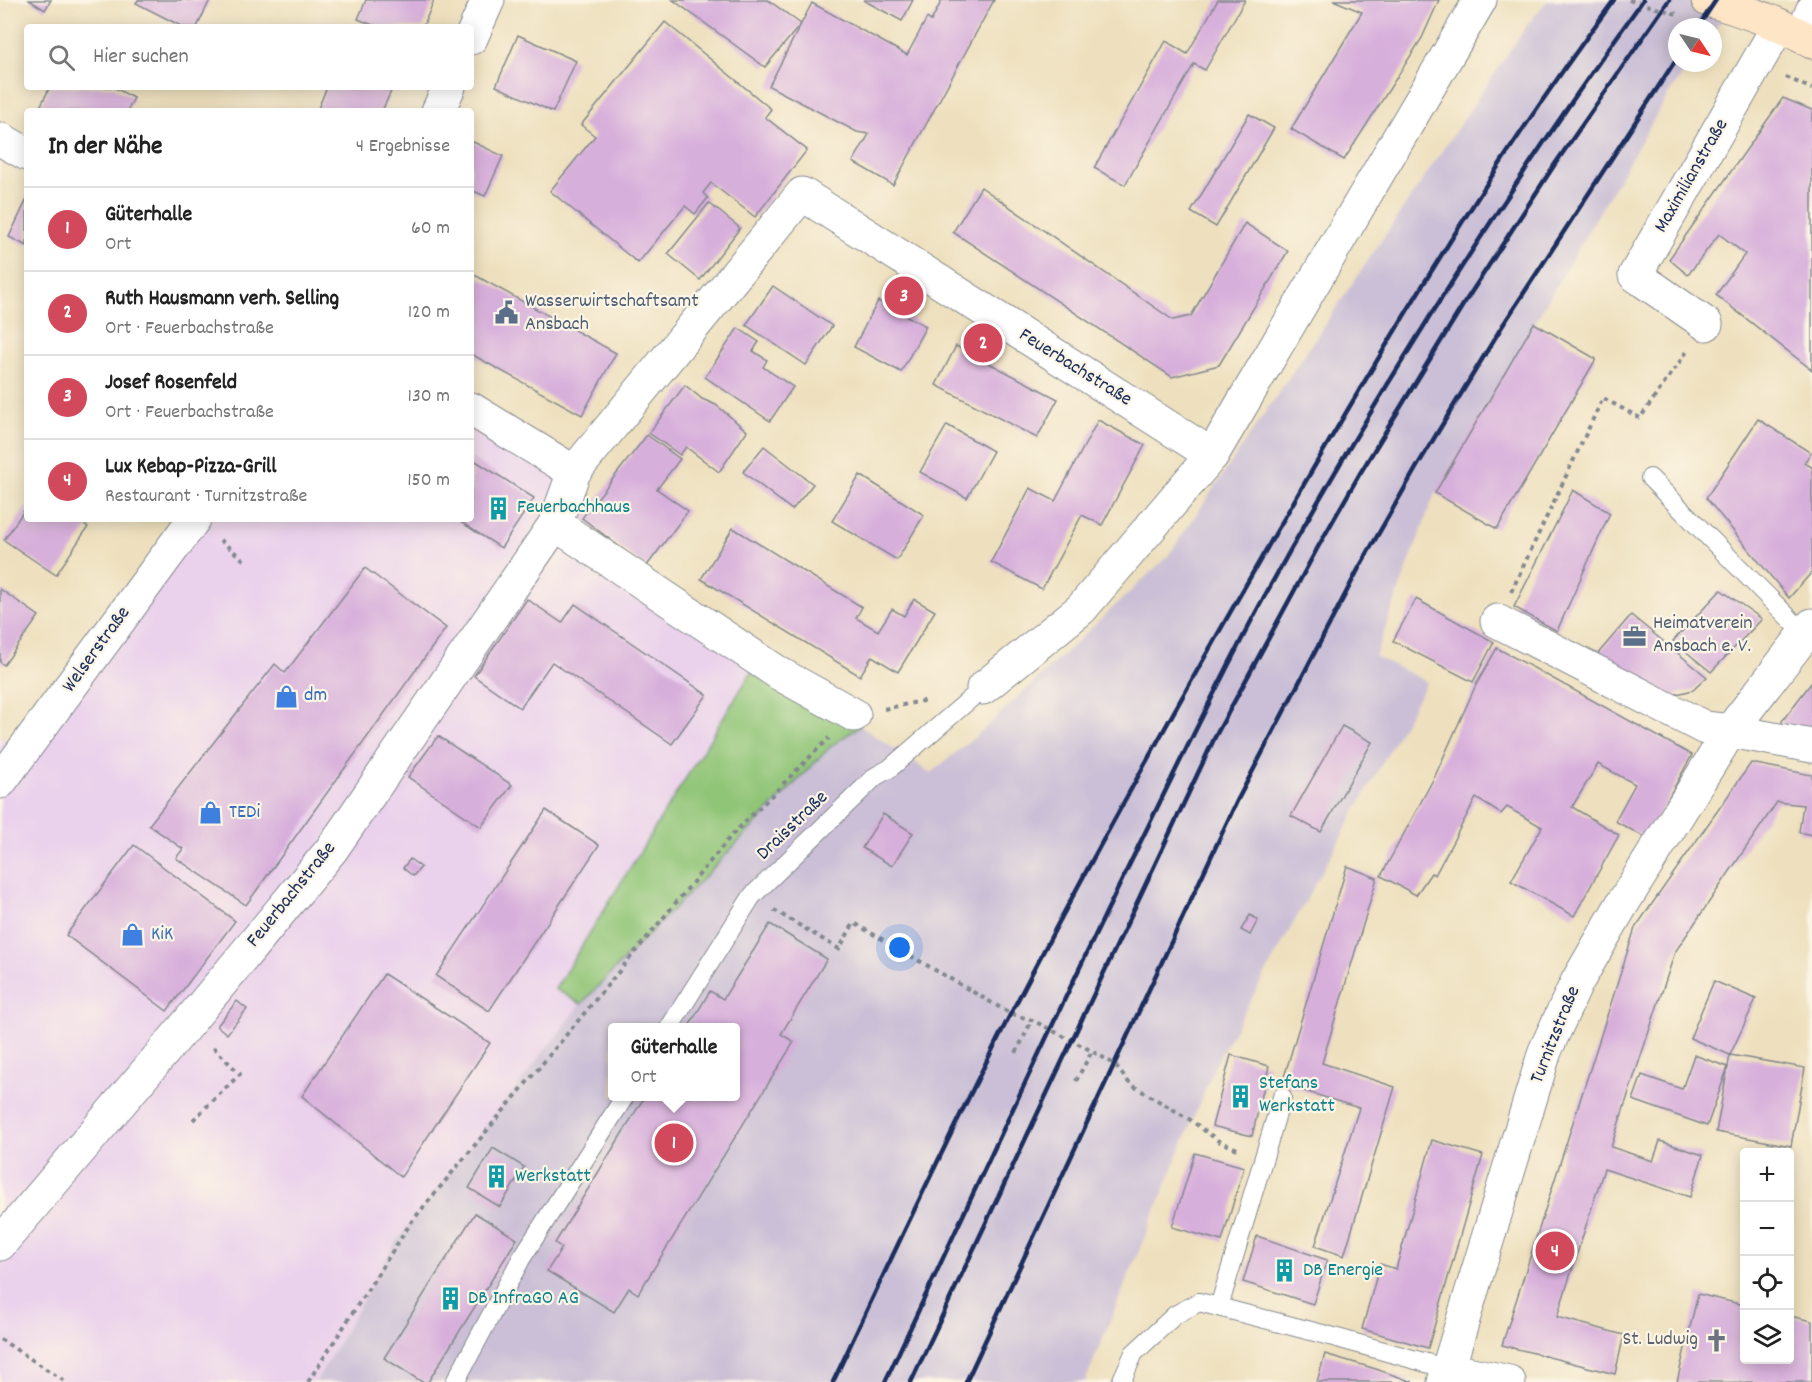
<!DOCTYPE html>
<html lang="de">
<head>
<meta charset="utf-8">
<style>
	:root { --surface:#fff; --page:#f2f2f2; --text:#222; --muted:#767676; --line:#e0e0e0; --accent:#d1495b }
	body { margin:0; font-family:Dekko,sans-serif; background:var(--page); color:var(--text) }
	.controls { position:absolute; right:18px; bottom:18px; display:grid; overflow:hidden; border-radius:6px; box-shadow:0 3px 15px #0003 }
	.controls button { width:54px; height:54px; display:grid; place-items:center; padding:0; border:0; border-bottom:2px solid var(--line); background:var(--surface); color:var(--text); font:30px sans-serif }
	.compass { position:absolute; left:1668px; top:18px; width:54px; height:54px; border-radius:50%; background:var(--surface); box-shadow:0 3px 15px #0003; rotate:125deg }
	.you { position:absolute; left:900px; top:948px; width:21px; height:21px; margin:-15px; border:4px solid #fff; border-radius:50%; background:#1a73e8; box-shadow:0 0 0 9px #1a73e833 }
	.badge { display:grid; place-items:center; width:39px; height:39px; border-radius:50%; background:var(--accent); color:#fff; font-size:20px; font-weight:700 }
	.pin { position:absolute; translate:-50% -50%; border:3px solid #fff; box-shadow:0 2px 6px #0006 }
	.popup { position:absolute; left:608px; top:1023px; width:132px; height:78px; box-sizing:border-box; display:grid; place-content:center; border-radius:6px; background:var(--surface); filter:drop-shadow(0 2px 4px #0005); font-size:20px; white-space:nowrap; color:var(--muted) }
	.popup b { font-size:22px; color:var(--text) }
	.popup::after { content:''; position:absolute; left:50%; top:100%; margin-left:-12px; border:12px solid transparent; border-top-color:var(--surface) }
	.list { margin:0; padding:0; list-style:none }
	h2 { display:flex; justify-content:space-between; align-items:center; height:78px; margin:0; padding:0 24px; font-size:26px }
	h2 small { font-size:20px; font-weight:400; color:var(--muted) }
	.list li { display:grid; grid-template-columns:39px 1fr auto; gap:18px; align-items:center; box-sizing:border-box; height:84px; padding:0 24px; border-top:2px solid var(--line) }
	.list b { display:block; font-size:22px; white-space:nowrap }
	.list p { margin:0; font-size:20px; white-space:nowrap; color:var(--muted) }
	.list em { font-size:20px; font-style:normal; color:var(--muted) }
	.icon { flex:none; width:33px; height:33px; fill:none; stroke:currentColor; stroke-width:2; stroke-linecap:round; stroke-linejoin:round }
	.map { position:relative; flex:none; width:1812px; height:1382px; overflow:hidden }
	.search { position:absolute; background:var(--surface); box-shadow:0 3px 15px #0003; left:24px; top:24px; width:450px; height:66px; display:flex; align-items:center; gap:15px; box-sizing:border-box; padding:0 21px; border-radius:6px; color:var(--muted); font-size:22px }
	.panel { position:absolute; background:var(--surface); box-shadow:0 3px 15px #0003; left:24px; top:108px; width:450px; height:414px; border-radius:6px }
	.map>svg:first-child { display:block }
</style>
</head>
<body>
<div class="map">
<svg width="1812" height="1382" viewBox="0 0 1812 1382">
	<rect width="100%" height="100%" fill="#fcf5e5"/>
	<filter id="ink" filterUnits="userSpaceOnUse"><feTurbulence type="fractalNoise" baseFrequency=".0167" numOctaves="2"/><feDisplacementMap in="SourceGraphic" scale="12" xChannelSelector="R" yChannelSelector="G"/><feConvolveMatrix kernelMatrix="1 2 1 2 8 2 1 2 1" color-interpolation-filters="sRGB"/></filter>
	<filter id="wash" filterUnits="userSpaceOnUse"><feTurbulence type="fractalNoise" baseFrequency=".008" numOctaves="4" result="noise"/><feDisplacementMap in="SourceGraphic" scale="24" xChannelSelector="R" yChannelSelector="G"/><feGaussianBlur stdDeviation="1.35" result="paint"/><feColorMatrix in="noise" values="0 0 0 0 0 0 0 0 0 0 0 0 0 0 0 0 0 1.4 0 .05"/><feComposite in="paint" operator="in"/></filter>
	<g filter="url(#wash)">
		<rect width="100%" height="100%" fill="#eee0be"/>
		<!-- built -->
		<path fill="#ead1ec" d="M471,401L587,471L560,523L759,660L555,989L581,1004L395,1243L316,1382H0V737L31,762L203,519H471Z"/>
		<!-- industrial -->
		<path fill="#cabfd6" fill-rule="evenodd" d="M1548,0H1736L1713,32V27H1677V63H1691L1668,95L1435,493L1375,656L1427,682L1216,1063L1085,1382H316L395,1243L581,1004L831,746L860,726L931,773L983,730L1168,556L1528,24ZM612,1028H736V1096H612Z"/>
		<!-- green -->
		<path fill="#90c577" stroke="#567a6a" stroke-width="1.5" d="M759,660L860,726L831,746L581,1004L555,989Z"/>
		<g id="blocks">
			<!-- building -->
			<g fill="#d7afdb">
				<path d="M29,0H51L45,10Z"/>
				<path d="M138,0H210L197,27H183L136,3Z"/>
				<path d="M366,0H434L423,27H378L358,19Z"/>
				<path d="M673,0H768L801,24L812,3L907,55L927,18L931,21L942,0H994L893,185L853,162L869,134L857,132L769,86L801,24L765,67Z"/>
				<path d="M863,0H913L902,21Z"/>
				<path d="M1218,0H1245L1205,70L1194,64L1125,185L1094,168L1166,41L1187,54Z"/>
				<path d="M1333,0H1439L1422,38L1344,160L1291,129L1362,12Z"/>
				<path d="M665,22L771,109L765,117L807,150L755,217L711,183L703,193L708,198L695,214L685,206L638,263L550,191L595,136L581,125Z"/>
				<path d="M518,35L576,61L553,112L496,86Z"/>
				<path d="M50,87H113L134,98L127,111H38Z"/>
				<path d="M327,87H393L382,111H317Z"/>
				<path d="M1783,98L1812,110V370L1716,295L1745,254L1719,234L1688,275L1669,259Z"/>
				<path d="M1249,114L1274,128L1216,227L1191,212Z"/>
				<path d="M471,141L503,156L485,196L471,190Z"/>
				<path d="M981,187L1173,320L1191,316L1245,223L1288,251L1219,365L1172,377L953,232Z"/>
				<path d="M27,199V246L9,237Z"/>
				<path d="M709,203L740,228L700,280L668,254Z"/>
				<path d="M471,273L616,353L582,415L471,354Z"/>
				<path d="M773,286L832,326L806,365L746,325Z"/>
				<path d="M878,301L926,326L901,372L854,347Z"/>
				<path d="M1534,323L1596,359L1497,529L1435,493Z"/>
				<path d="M738,328L759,342L753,351L767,360L763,367L793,387L770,421L705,377Z"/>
				<path d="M956,346L1058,399L1037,438L936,385Z"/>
				<path d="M685,385L702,399L716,405L747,431L719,472L686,447L680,455L649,433Z"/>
				<path d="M1758,419L1811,453L1804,463L1812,467V572L1789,598L1706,498Z"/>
				<path d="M1098,420L1145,445L1102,525L1082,515L1042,589L991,562L1030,488L1055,501Z"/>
				<path d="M947,425L993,451L967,498L920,472Z"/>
				<path d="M647,435L680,459L657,489L688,511L646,567L582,518Z"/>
				<path d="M764,446L813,484L792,510L743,472Z"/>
				<path d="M471,458L534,498L501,548L456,519H471Z"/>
				<path d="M860,475L924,515L897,560L832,521Z"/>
				<path d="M1573,490L1610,513L1557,631L1514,607Z"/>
				<path d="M27,506V519H76L88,527L56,575L4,540Z"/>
				<path d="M733,528L862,607L856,618L878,631L892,609L904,616L914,599L935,611L898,672L872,656L860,676L701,579Z"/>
				<path d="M365,568L446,628L246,905L176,858L183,849L149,825L275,664L285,673Z"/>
				<path d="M0,589L39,616L4,665L0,662Z"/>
				<path d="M1721,590L1762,619L1711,672L1673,641Z"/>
				<path d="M527,599L562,623L575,604L707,695L672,744L552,662L520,708L474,676Z"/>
				<path d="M1416,599L1494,642L1473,682L1393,641Z"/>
				<path d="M1631,615L1707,677L1693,690L1669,696L1595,657Z"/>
				<path d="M1497,648L1692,755L1646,838L1615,821L1635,784L1598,764L1572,807L1619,835L1574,916L1511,881L1542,827L1507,807L1501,814L1476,798L1435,875L1431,873L1416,895L1381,876L1435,776L1475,687Z"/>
				<path d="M1812,682V732L1783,727L1782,721Z"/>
				<path d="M1342,726L1372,742L1321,832L1291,816Z"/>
				<path d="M438,736L512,785L481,827L408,777Z"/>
				<path d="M1751,763L1812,775V835L1799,832L1803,805L1777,802L1675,952L1611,1147L1653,1161L1660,1141L1703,1155L1690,1197L1604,1169L1557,1317L1624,1335L1615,1374L1502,1345L1635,928Z"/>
				<path d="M546,810L599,845L489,1011L436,976Z"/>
				<path d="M883,814L913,833L892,866L862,848Z"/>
				<path d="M134,845L235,921L167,1011L66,935Z"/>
				<path d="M410,859L421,867L413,876L403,868Z"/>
				<path d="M1347,866L1377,878L1322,1063L1395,1087L1344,1256L1315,1246L1359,1108L1282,1084Z"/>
				<path d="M1250,915L1258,920L1250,935L1241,930Z"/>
				<path d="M770,924L827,959L781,1034L794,1042L638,1294L629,1288L614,1312L547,1271L562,1248L555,1243L645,1096H736V1028H688L710,991L723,999Z"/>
				<path d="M384,974L490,1043L401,1177L302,1096Z"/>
				<path d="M1714,981L1756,999L1730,1055L1690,1038Z"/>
				<path d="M237,1001L247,1009L227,1034L217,1026Z"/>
				<path d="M1231,1055L1269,1066L1252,1136L1212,1126Z"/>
				<path d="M1694,1055L1728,1067L1707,1126L1633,1100L1642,1075L1682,1089Z"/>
				<path d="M1730,1055L1805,1068L1791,1146L1716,1132Z"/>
				<path d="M1432,1140L1483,1155L1428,1348L1362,1329L1380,1264L1396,1269Z"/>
				<path d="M493,1148L524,1167L500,1207L469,1188Z"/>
				<path d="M1195,1153L1244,1167L1222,1241L1172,1227Z"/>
				<path d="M475,1213L517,1239L428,1382H422L384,1358Z"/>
				<path d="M1257,1236L1327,1260L1313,1304L1243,1282Z"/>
				<path d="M1698,1294L1744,1305V1360H1790V1316L1812,1321V1382H1677Z"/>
				<path d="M1325,1354L1376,1369L1413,1382H1317Z"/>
			</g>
		</g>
	</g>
	<g filter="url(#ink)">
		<use href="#blocks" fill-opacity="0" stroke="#84888e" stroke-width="1.5"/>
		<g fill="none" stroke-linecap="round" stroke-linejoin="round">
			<defs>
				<g id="lane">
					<path d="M1650,478L1805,634"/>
					<path d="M669,1028L752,896L876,776L889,769L983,688"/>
					<path d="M1219,1307L1282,1097"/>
					<path d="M455,1382L521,1259L625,1096"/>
					<path d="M1121,1382L1134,1353L1175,1315L1199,1302L1330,1336L1448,1369"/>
				</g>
				<g id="street">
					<path d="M1802,36L1812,11"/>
					<path d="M471,38L488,0"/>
					<path d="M438,111L449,87"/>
					<path d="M0,139L27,154"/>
					<path d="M1706,324L1635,275L1779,25"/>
					<path d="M471,409L574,472"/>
					<path d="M555,524L780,674L854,715"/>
					<path d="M1497,621L1705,728L1730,731L1812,746"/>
					<path d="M983,688L1081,609L1212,455L1480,0"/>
					<path d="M0,782L194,519"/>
					<path d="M0,1244L188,1023L332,849L555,524L574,472L802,194L1212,455"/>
					<path d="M1448,1369L1509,1382"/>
					<path d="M1444,1382L1545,1051L1577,982L1621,906L1730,731L1812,625"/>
				</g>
				<path id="secondary" d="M1708,0C1744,10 1780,23 1812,42"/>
			</defs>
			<!-- lane casing -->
			<use href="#lane" stroke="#84888e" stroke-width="20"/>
			<!-- street casing -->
			<use href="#street" stroke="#84888e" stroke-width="35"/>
			<!-- secondary casing -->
			<use href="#secondary" stroke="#84888e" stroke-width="35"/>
			<!-- path -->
			<g stroke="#84888e" stroke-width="4" stroke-dasharray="4.5 4.5" stroke-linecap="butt">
				<path d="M1629,0L1677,14"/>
				<path d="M1786,77L1812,89"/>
				<path d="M220,540L245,561"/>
				<path d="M1511,592L1603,398L1640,418L1688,350"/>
				<path d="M884,709L927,700"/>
				<path d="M774,910L839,949L854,923L1011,1014L1032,1020L1092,1051L1114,1064L1130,1084L1189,1119L1220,1142L1240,1150"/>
				<path d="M1016,1053L1032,1020"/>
				<path d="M1076,1081L1092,1051"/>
				<path d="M193,1120L240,1074L212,1046"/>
				<path d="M0,1339L66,1382"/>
				<path d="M308,1382L412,1221L732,835L829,738"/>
			</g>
			<!-- lane -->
			<use href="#lane" stroke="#fff" stroke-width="18"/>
			<!-- street -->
			<use href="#street" stroke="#fff" stroke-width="33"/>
			<!-- secondary -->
			<use href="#secondary" stroke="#fee5c5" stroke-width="33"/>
			<!-- rail -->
			<g stroke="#1b2f5e" stroke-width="4.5">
				<path d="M1698,27L1716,0"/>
				<path d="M833,1382C891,1259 948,1136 1010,1015C1102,838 1200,663 1300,491C1398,323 1498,156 1614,0"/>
				<path d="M885,1382C964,1214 1041,1046 1122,880C1166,789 1210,699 1257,610C1372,399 1503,196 1643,0"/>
				<path d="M911,1382L1215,737L1318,547L1359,475L1463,305L1555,164L1669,0"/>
				<path d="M966,1382L1237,801L1360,566L1419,463L1501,328L1677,58"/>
			</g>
		</g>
	</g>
	<!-- icons -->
	<defs>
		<symbol id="civic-bare" viewBox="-9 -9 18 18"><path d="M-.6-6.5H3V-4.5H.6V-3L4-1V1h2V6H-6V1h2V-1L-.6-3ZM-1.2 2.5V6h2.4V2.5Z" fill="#5c6f8a" stroke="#fcf5e5" stroke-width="2.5" paint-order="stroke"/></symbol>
		<symbol id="building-bare" viewBox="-9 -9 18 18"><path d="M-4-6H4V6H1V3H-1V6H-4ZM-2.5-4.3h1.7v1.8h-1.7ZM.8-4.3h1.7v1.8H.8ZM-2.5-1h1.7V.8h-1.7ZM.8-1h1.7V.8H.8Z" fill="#0f9aa8" stroke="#fcf5e5" stroke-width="2.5" paint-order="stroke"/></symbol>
		<symbol id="office-bare" viewBox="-9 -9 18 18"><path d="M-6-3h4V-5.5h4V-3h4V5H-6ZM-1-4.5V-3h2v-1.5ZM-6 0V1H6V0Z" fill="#5c6f8a" stroke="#fcf5e5" stroke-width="2.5" paint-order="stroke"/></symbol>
		<symbol id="shop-bare" viewBox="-9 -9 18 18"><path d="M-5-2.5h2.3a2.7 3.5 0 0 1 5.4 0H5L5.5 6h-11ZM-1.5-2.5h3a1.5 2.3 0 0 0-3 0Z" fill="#3f7fe0" stroke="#fcf5e5" stroke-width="2.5" paint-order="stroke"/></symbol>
		<symbol id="church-bare" viewBox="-9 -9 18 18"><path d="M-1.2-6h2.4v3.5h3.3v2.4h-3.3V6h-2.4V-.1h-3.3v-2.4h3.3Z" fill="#6b7280" stroke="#fcf5e5" stroke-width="2.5" paint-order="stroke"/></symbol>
	</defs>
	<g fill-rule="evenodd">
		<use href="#civic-bare" x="490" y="296" width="33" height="33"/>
		<use href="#building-bare" x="482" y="492" width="33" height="33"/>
		<use href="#office-bare" x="1618" y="620" width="33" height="33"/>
		<use href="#shop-bare" x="270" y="680" width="33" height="33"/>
		<use href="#shop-bare" x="194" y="796" width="33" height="33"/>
		<use href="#shop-bare" x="116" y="918" width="33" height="33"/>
		<use href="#building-bare" x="1224" y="1080" width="33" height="33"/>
		<use href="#building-bare" x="480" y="1160" width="33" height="33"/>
		<use href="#building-bare" x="1268" y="1254" width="33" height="33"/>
		<use href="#building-bare" x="434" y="1282" width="33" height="33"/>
		<use href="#church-bare" x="1700" y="1324" width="33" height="33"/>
	</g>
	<g text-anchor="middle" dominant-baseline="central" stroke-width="4.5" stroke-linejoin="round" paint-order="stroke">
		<!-- street labels -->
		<g font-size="20" fill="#1b2f5e" stroke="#fcf5e5">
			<text transform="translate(1692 176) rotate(-60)">Maximilianstraße</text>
			<text transform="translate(1075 368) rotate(32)">Feuerbachstraße</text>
			<text transform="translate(97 650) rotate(-54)">Welserstraße</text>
			<text transform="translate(793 826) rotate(-44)">Draisstraße</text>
			<text transform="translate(292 895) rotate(-51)">Feuerbachstraße</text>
			<text transform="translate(1556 1035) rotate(-68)">Turnitzstraße</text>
		</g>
		<!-- service labels -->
		<g font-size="20" fill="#4e5e75" stroke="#fcf5e5" text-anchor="start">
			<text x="525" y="302">Wasserwirtschaftsamt<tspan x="525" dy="23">Ansbach</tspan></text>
			<text x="1653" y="624">Heimatverein<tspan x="1653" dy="23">Ansbach e. V.</tspan></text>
		</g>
		<!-- culture labels -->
		<g font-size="20" fill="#0d838f" stroke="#fcf5e5" text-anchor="start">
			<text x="517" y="508">Feuerbachhaus</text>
			<text x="1259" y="1084">Stefans<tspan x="1259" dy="23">Werkstatt</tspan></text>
			<text x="515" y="1177">Werkstatt</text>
			<text x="1303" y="1271">DB Energie</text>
			<text x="468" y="1299">DB InfraGO AG</text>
		</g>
		<!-- shop labels -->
		<g font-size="20" fill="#366cbe" stroke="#fcf5e5" text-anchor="start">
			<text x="304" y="696">dm</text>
			<text x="229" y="813">TEDi</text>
			<text x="151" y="935">KiK</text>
		</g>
		<!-- worship labels -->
		<g font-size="20" fill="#5b616d" stroke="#fcf5e5" text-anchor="end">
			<text x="1698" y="1340">St. Ludwig</text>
		</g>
	</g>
</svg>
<div class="controls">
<button>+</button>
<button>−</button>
<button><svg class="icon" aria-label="locate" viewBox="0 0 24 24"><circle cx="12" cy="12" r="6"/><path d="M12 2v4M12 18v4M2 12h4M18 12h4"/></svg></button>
<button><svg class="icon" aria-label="layers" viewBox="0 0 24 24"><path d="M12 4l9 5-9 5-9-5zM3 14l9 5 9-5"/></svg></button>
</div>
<svg class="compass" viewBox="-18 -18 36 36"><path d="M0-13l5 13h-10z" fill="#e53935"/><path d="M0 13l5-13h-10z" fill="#767676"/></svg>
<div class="you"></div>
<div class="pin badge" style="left:674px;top:1143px">1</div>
<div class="popup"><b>Güterhalle</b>Ort</div>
<div class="pin badge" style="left:983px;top:343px">2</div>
<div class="pin badge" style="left:904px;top:296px">3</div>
<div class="pin badge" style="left:1555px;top:1251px">4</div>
<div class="search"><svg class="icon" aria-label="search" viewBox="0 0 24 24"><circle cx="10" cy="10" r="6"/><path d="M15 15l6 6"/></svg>Hier suchen</div>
<section class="panel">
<h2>In der Nähe<small>4 Ergebnisse</small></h2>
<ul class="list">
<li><span class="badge">1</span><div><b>Güterhalle</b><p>Ort</p></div><em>60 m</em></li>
<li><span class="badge">2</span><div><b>Ruth Hausmann verh. Selling</b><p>Ort · Feuerbachstraße</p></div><em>120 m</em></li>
<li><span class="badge">3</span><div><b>Josef Rosenfeld</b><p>Ort · Feuerbachstraße</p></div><em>130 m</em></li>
<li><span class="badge">4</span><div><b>Lux Kebap-Pizza-Grill</b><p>Restaurant · Turnitzstraße</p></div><em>150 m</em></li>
</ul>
</section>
</div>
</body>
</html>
